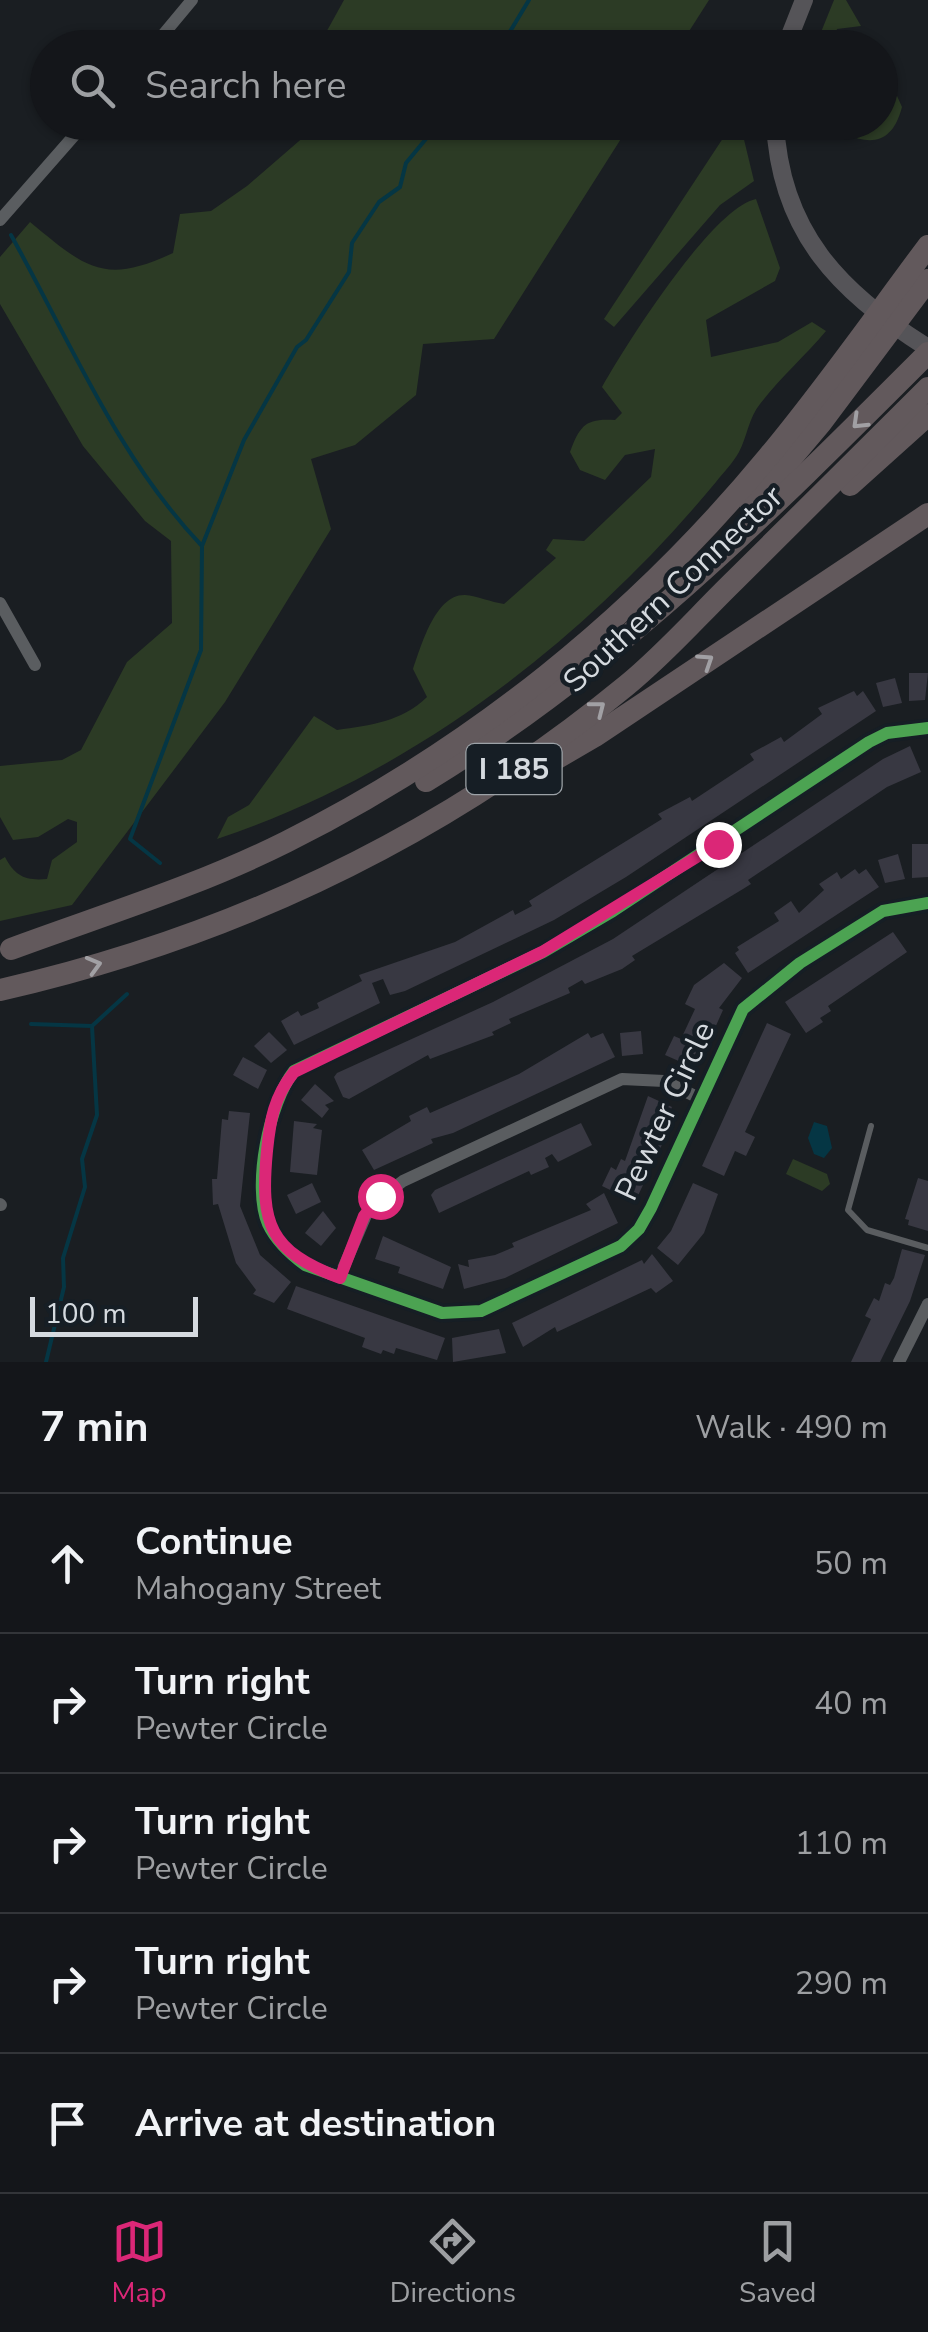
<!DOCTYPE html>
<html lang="en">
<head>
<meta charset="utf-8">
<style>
	:root { --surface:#14161a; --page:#1d1f23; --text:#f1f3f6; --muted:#9d9fa2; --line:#333539; --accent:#db2777 }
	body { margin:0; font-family:"Nunito Sans",sans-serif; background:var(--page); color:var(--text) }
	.scale { position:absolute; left:30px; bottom:25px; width:168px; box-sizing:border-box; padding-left:10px; border:5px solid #d5dadf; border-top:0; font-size:28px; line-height:35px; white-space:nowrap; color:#d5dadf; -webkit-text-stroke:8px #161e25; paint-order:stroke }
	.stop { position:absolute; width:30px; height:30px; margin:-22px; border:8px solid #db2777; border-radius:50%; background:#fff }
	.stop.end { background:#db2777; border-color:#fff; box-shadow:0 2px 10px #0008 }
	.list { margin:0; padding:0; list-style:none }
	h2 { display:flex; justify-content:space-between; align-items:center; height:130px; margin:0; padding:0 40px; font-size:42px }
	h2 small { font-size:32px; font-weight:400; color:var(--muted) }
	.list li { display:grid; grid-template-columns:65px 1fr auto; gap:30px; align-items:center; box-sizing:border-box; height:140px; padding:0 40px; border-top:2px solid var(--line) }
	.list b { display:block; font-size:38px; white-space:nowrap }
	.list p { margin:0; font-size:32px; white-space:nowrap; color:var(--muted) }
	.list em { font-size:32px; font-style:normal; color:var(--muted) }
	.icon { flex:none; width:55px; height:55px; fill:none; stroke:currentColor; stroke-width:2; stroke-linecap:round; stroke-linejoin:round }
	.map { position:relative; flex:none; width:928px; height:1362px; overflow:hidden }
	.search { position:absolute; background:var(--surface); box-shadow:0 2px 8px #0004; left:30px; right:30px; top:30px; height:110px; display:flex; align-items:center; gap:25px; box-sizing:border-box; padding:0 35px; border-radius:55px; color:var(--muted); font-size:38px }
	.sheet { height:830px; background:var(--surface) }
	nav { display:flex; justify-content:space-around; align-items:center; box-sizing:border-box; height:140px; border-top:2px solid var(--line); background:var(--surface); font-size:28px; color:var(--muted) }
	nav a { display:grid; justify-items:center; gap:5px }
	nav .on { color:var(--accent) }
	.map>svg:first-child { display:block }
</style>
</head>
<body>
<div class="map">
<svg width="928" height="1362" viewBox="0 0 928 1362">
	<rect width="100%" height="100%" fill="#1a1e22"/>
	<!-- green -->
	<g fill="#2c3b25">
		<path d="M344,0H709L679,47H318Z"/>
		<path d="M834,0H846L861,26L837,29L833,47H815Z"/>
		<path d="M881,92L897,96L902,107C889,157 855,140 822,123L880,122Z"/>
		<path d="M321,122L631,123L494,339L423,344L416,395L355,445L311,459L331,529L225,702L72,905L0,921V860L5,857C15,876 25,881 47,879L52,860L77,842V822L68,819L38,837L13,840L0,817V766L62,760L81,750L127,662L172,623L171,541L145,521L83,446L0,304V257L30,222C85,267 103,286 173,253L180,214L211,211L247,186Z"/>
		<path d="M733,123H740L754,181L720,205L614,327L604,319Z"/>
		<path d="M756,199L780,268L775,281L706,320L711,357L778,342L812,322L826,331C805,356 780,378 760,404C749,417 747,437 739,452C733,463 723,473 716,482C585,640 413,774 217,839L228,817L249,805L314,716L337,730C371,725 401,722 427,697L413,669C421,647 435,594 465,595C477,596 491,602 504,604L556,558L546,550L553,539L584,541L651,477L655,449L625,455L605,480L580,470L570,452C580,425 586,418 615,420L622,413L602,387C625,346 712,208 756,199Z"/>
		<path d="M793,1159L827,1174L830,1184L822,1191L786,1174Z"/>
	</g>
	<!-- water -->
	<path fill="#053644" d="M814,1122L827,1126L832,1148L824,1158L814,1154L808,1138Z"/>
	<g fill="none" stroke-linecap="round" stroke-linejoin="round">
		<!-- stream -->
		<g stroke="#053644" stroke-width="4">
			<path d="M500,48L529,0"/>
			<path d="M11,235C70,341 118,458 202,546"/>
			<path d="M160,863L130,839L201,650L202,546L244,440L297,347L306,340L349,272L352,243L379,202L400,187L406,163L440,122"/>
			<path d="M31,1024L92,1026"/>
			<path d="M46,1362L64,1287L63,1258L85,1187L82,1159L97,1115L92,1026L127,994"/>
		</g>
	</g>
	<!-- building -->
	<g fill="#383842">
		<path d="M909,673H928L925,700L909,701Z"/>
		<path d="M895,678L902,703L883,707L876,683Z"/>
		<path d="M854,691L857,696L863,691L876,711L626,877L554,920L405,991L390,995L383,979L372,983L380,1003L294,1045L281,1021L298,1011L301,1016L319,1008L317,1003L362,981L359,975L455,942L513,910L515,915L532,906L529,901L662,819L658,814L690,797L692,801L754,760L750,754L781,737L784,742L822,714L818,708Z"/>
		<path d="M910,746L921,772L887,787L748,880L751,884L743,889L632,956L635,960L622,969L585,984L582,980L568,988L570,993L509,1019L511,1023L492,1032L494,1035L430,1059L428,1055L349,1099L343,1097L334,1077L337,1073L493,1002L613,939L883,759Z"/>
		<path d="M912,844H928V877L912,878Z"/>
		<path d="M898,854L905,879L885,883L878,860Z"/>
		<path d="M855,869L859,874L866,869L879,887L748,973L735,953L739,950L737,947L779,921L774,913L791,901L799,913L824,890L819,884L837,872L841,879Z"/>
		<path d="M893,932L907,952L828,1006L831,1011L820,1018L823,1022L806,1033L785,1002Z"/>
		<path d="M724,963L742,978L719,1008L723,1010L710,1039L701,1041L690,1066L665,1055L674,1036L681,1039L695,1009L685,1004L694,985Z"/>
		<path d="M767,1023L791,1034L745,1132L755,1137L746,1156L735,1151L724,1176L702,1166Z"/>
		<path d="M641,1031L643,1054L622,1056L620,1033Z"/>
		<path d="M269,1032L287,1050L271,1063L254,1046Z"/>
		<path d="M588,1033L591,1038L603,1033L615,1057L453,1133L431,1139L433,1143L374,1170L362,1150L411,1121L409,1116L427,1107L430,1113L519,1074Z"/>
		<path d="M243,1057L267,1070L258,1089L233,1075Z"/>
		<path d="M315,1084L334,1101L325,1105L329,1109L322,1118L301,1100Z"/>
		<path d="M648,1096L672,1107L661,1132L667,1134L635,1202L602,1186L611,1167L616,1170L621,1159L625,1161Z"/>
		<path d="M229,1111L250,1113L240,1206L260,1255L291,1282L274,1303L253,1294L256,1290L236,1263L218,1204L213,1205L212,1179H217L222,1119L228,1120Z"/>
		<path d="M294,1121L317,1124L313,1128L322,1130L317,1175L290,1172Z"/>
		<path d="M581,1123L592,1145L558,1162L552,1154L545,1158L549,1167L531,1175L529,1171L439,1213L431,1195L435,1190Z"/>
		<path d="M918,1178L928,1181V1231L908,1225L909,1220L905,1219Z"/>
		<path d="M312,1183L321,1202L296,1214L287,1195Z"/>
		<path d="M693,1183L718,1194L704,1233L678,1265L657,1248L671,1231Z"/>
		<path d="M604,1193L618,1223L505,1278L464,1289L458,1264L469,1267L468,1260L495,1255L514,1247L512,1243L591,1210L586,1204Z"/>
		<path d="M323,1211L336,1228L321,1246L305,1233Z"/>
		<path d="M383,1236L451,1267L443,1289L398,1273L400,1267L375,1259Z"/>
		<path d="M902,1249L925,1255L910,1301L880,1362H851L871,1319L865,1316L874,1298L879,1301L885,1283L890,1285L894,1278Z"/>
		<path d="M652,1254L673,1281L656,1293L651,1288L557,1332L555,1327L523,1347L512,1323L642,1260L644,1264Z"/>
		<path d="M296,1286L445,1338L437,1360L396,1348L394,1354L383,1350L381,1354L362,1347L365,1338L287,1309Z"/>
		<path d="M499,1329L506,1353L453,1362L452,1338Z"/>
	</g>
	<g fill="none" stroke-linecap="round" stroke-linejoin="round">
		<!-- lane -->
		<path stroke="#5a5d60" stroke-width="6" d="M871,1126L848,1210L867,1230L928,1248"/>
		<!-- street -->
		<g stroke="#5a5d60" stroke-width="12">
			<path d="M152,48L192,0"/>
			<path d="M0,220L86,122"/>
			<path d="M0,603L35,665"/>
			<path d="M928,728L887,733L869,742L613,911L543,952L294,1071C269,1103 252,1186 268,1224C276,1241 290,1254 305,1265L442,1313L481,1311L621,1246L639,1229L651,1208L743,1009L800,963L883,911L928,903"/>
			<path d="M0,1204L1,1205"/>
			<path d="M339,1278L370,1206L403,1181L622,1079L664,1081L701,1099"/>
			<path d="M899,1362L928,1304"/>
		</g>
		<!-- secondary -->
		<g stroke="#555458" stroke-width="18">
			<path d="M785,48L804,0"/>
			<path d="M775,122C780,232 840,293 928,348"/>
		</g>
		<!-- highway -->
		<g stroke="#62595c" stroke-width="22">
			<path d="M850,485L928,415"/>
			<path d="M751,506L821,423L928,280"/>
			<path d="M535,771L595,736L928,514"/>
			<path d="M426,781C616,666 772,509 928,353"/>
			<path d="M11,949C103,915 198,886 286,842C472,749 635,618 768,457C824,390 875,317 928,246"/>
			<path d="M0,990C233,937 442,837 627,685C665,654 699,615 735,580C799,516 864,452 928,388"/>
		</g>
		<defs>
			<path id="cycleway" d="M928,728L887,733L869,742L613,911L543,952L294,1071C269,1103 252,1186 268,1224C276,1241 290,1254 305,1265L442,1313L481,1311L621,1246L639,1229L651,1208L743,1009L800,963L883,911L928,903"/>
		</defs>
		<!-- cycleway casing -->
		<use href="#cycleway" stroke="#161e25" stroke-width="19"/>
		<!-- cycleway -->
		<use href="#cycleway" stroke="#4ca352" stroke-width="12"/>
	</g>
	<!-- one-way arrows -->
	<defs><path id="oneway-chevron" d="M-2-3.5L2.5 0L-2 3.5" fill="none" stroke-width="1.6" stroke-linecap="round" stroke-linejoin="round" transform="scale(2.5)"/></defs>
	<g stroke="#a1a0a4">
		<use href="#oneway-chevron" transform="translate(859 422) rotate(136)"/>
		<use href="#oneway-chevron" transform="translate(706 661) rotate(-33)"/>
		<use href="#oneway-chevron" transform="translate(598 708) rotate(-38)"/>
		<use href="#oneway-chevron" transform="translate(94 965) rotate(-16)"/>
	</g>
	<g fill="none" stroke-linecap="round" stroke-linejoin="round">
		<!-- route -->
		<path stroke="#db2777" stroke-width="12" d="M380,1196L364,1216L340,1278C269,1251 260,1224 267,1151C270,1120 274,1097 294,1072L542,952L718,844"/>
	</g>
	<g text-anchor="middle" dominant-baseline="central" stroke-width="9" stroke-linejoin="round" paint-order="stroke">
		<!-- shield labels -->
		<rect fill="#161e25" stroke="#9ca2a7" stroke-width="2.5" x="466.5" y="744" width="95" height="50" rx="8"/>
		<g font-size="30" font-weight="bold" fill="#d5dadf">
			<text x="514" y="769">I 185</text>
		</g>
		<!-- street labels -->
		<g font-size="32" fill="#d5dadf" stroke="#161e25">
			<text transform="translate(673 589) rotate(-43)">Southern Connector</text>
			<text transform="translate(665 1111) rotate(-65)">Pewter Circle</text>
		</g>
	</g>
</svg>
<div class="scale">100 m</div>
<div class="stop" style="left:380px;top:1196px"></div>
<div class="stop end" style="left:718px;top:844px"></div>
<div class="search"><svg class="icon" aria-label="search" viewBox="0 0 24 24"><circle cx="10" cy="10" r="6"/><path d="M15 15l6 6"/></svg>Search here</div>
</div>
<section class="sheet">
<h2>7 min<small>Walk · 490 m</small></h2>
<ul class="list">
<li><svg class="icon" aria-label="ahead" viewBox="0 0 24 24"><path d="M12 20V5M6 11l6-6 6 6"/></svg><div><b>Continue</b><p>Mahogany Street</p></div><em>50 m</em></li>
<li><svg class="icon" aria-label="right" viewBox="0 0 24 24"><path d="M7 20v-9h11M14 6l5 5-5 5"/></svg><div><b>Turn right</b><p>Pewter Circle</p></div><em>40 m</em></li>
<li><svg class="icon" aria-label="right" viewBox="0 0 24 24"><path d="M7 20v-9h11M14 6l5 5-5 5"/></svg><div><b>Turn right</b><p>Pewter Circle</p></div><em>110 m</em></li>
<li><svg class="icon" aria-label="right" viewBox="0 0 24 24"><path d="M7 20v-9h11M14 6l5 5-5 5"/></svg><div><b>Turn right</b><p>Pewter Circle</p></div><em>290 m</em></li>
<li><svg class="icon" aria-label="arrive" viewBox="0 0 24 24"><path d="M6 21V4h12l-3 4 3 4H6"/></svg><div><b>Arrive at destination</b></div></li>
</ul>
</section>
<nav>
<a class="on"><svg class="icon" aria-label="map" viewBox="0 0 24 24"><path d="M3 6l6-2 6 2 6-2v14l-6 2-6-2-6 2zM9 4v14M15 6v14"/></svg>Map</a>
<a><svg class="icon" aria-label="directions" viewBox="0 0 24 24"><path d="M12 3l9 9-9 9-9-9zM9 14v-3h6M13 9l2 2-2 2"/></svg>Directions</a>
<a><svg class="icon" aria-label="saved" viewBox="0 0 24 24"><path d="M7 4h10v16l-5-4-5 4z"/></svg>Saved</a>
</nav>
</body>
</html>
